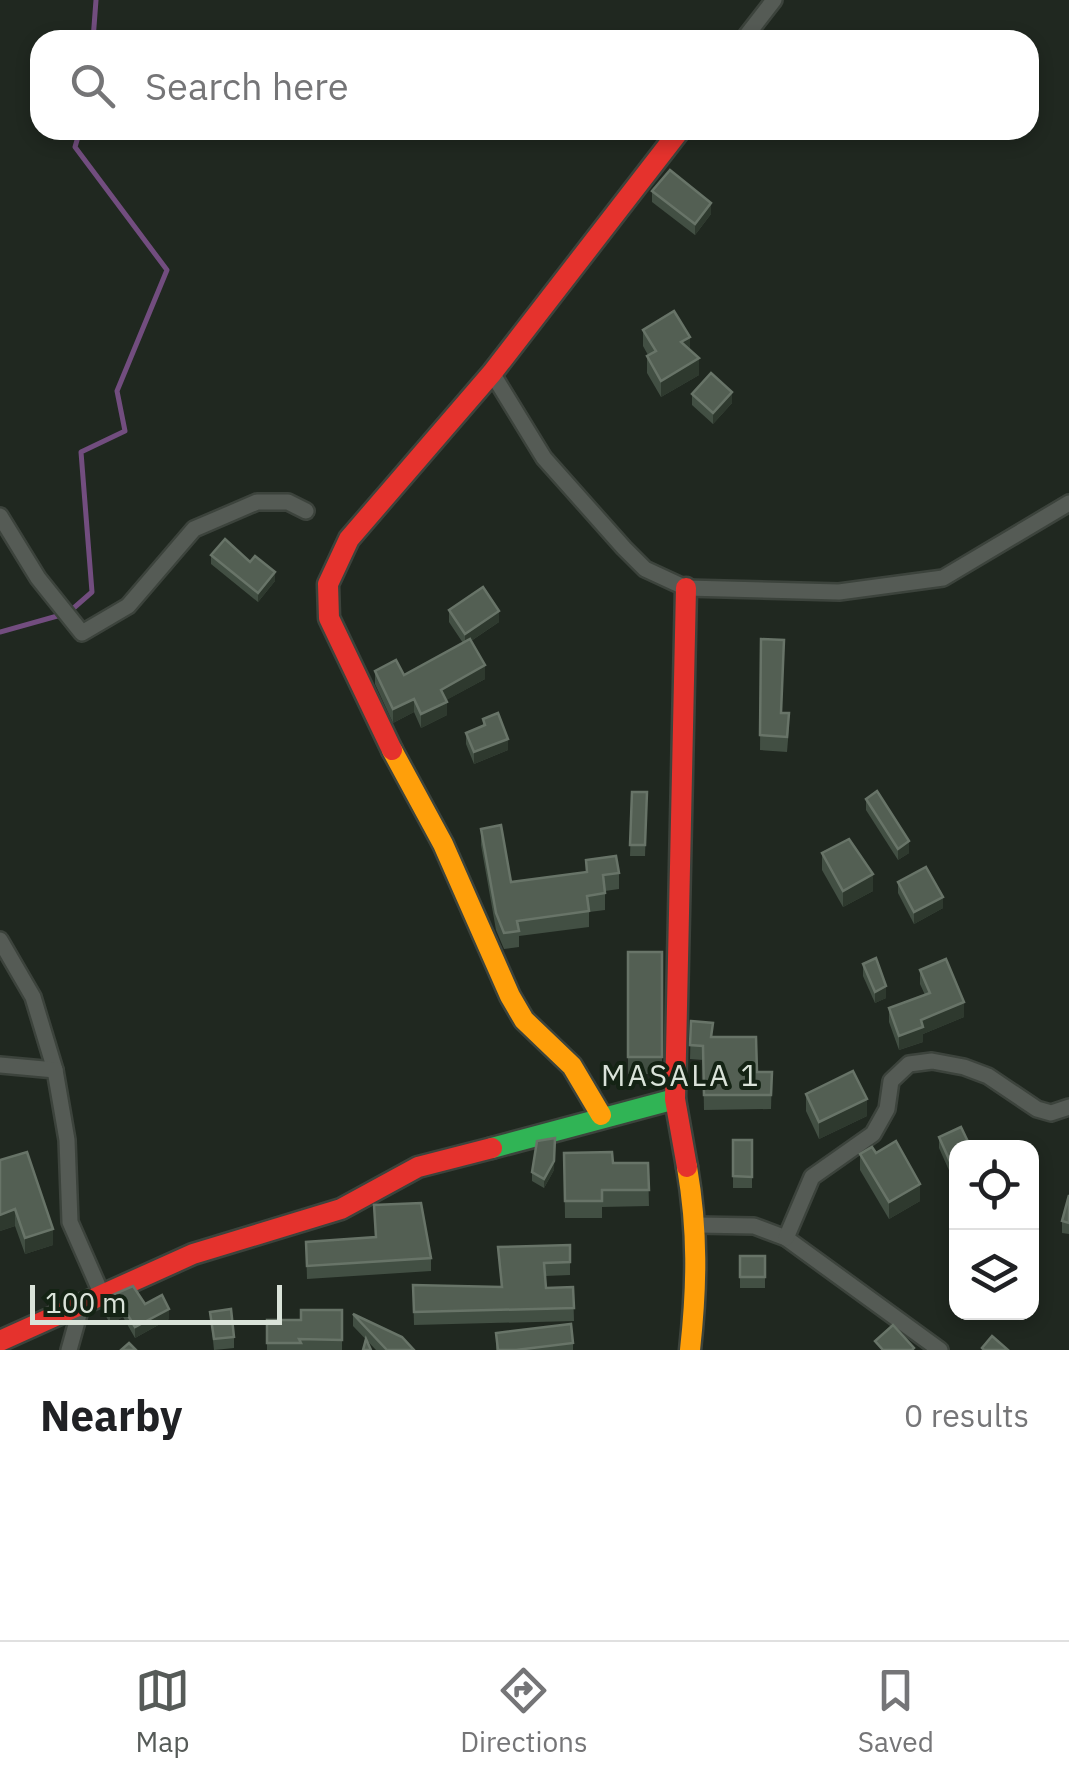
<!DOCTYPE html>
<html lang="en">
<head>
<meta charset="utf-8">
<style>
	:root { --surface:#fff; --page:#f6f6f6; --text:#202124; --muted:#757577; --line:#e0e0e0; --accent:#565b58 }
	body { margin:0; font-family:"IBM Plex Sans",sans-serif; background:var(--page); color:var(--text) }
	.controls { position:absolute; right:30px; bottom:30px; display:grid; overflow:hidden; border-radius:20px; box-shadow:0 5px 15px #0003 }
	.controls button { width:90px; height:90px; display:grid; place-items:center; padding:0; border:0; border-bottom:2px solid var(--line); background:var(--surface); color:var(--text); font:50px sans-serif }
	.scale { position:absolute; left:30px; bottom:25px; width:252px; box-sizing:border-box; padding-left:10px; border:5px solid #dae3d9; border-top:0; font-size:28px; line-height:35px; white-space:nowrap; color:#dae3d9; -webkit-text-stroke:8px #142314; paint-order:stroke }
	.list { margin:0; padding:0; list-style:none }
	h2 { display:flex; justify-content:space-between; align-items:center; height:130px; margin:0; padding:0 40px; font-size:42px }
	h2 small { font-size:32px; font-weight:400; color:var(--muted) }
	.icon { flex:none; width:55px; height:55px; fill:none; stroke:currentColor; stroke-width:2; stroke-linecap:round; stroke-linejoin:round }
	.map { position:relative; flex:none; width:1069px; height:1350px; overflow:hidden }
	.search { position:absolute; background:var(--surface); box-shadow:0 5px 15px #0003; left:30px; right:30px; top:30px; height:110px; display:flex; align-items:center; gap:25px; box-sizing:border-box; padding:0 35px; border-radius:30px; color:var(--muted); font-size:38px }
	.sheet { height:290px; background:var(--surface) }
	nav { display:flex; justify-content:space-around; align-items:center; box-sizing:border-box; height:140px; border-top:2px solid var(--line); background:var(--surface); font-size:28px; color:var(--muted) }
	nav a { display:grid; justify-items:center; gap:5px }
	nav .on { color:var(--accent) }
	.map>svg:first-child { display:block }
</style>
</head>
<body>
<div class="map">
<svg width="1069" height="1350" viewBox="0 0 1069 1350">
	<rect width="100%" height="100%" fill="#202820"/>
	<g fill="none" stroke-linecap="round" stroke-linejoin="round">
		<!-- stream -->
		<g stroke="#724d7f" stroke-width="5">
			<path d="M93,40L96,0"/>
			<path d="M0,632L68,613L92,592L81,452L125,431L117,391L167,270L75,147L80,130"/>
		</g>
		<defs>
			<g id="street">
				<path d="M743,40L774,0"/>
				<path d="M492,373L544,458L624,548L645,569L686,588L839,592L943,578L1069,503"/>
				<path d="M0,516L38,578L82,633L128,606L194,529L257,502H288L306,511"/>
				<path d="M0,940L33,997L55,1070"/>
				<path d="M0,1065L55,1070L67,1140L70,1222L102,1295"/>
				<path d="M697,1225L754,1226L786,1238L940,1350"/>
				<path d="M786,1238L812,1177L873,1134L887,1109L891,1081L909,1064L932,1061L964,1067L988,1076L1037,1109L1051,1113L1069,1107"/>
				<path d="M69,1350L81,1307"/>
			</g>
			<path id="fast" d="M492,1148L675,1099"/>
			<g id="slow">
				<path d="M392,750L443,844L510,996L524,1020L572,1066L601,1115"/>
				<path d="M687,1167C698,1231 697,1286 690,1350"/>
			</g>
			<g id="jam">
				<path d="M686,588L675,1099L687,1167"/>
				<path d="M392,750L329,618L328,584L349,539L492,373L680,130"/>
				<path d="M0,1341L193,1254L341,1209L418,1167L492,1148"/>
			</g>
		</defs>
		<!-- street casing -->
		<use href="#street" stroke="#3c433c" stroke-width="20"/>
		<!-- fast casing -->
		<use href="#fast" stroke="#3c433c" stroke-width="25"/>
		<!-- slow casing -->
		<use href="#slow" stroke="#3c433c" stroke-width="25"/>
		<!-- jam casing -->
		<use href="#jam" stroke="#3c433c" stroke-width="25"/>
		<!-- street -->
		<use href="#street" stroke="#555b55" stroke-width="15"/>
		<!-- fast -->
		<use href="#fast" stroke="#30b455" stroke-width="20"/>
		<!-- slow -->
		<use href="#slow" stroke="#ff9f0a" stroke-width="20"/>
		<!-- jam -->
		<use href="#jam" stroke="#e5322d" stroke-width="20"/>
	</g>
	<!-- wall -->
	<g fill="#424f43">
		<path d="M652,191L711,214L695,235L652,202Z"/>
		<path d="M643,330L690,350L699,375L661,397L647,373V356L648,355L643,346Z"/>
		<path d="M692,394L732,403L713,424L692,405Z"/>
		<path d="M211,555L250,562L275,581L258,602L211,564Z"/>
		<path d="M449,610L499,622L471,641L485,679L446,700L447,715L421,728L414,712L393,723L375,684V671L404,675L463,643L449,622Z"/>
		<path d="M761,639L782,713L789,728L787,752L760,750Z"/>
		<path d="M483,719L508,750L474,764L466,744V733L483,726Z"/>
		<path d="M632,792H647L645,856H630Z"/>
		<path d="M866,799L909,853L898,860L866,810Z"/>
		<path d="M481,829L511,882L586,872V860L619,873V889L605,891V910L589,912V927L519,936V947L504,949L496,930L481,845Z"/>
		<path d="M822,853L873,891L843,907L822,870Z"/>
		<path d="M898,882L943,908L914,924L898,893Z"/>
		<rect x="628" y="952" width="34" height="122"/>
		<path d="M863,964L886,998L875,1003L863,976Z"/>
		<path d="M920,970L964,1017L923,1034V1042L899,1050L889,1022V1008L925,995L920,984Z"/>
		<path d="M691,1021L757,1072H772L771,1109L704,1110L703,1060L690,1059Z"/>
		<path d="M806,1094L867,1116L819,1139L806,1111Z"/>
		<path d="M939,1137L956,1148V1175L952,1177L939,1148Z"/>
		<rect x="733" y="1140" width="19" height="48"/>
		<path d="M564,1153L613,1163H648L649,1206L602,1207V1218H565Z"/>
		<path d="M876,1153L920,1201L889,1219L860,1170V1154Z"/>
		<path d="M0,1160L53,1245L25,1254L15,1226L0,1231Z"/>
		<path d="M554,1170L544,1188L532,1181V1172Z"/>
		<path d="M1069,1195V1234L1062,1233V1221Z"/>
		<path d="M374,1205L431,1258V1271L307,1279L306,1242L375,1237Z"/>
		<path d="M570,1245V1275L545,1276L546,1288L573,1287L574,1321L414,1325L413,1285L501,1287L498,1247Z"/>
		<rect x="740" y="1256" width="25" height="32"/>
		<path d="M103,1299L145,1304L169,1319L135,1338L123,1317L110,1324L103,1310Z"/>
		<path d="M342,1310V1350H267V1320H301Z"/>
		<path d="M210,1312L234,1337V1348L214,1350Z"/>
		<path d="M353,1314L414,1350H376L353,1326Z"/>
		<path d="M496,1333L573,1343V1350H496Z"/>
	</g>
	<!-- shaded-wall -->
	<g fill="#2e392e">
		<path d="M711,203V214L695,235V224Z"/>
		<path d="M690,337V354L681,342Z"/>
		<path d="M699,358V375L661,397V381Z"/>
		<path d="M732,392V403L713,424V413Z"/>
		<path d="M275,572V581L258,602V593Z"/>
		<path d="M499,611V622L465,645V634Z"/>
		<path d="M485,665V679L441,703V690Z"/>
		<path d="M414,699V712L393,723V709Z"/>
		<path d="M447,702V715L421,728V714Z"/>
		<path d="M508,739V750L474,764V752Z"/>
		<path d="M909,841V853L898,860V849Z"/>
		<path d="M873,874V891L843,907V891Z"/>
		<path d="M943,897V908L914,924V912Z"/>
		<path d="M886,986V998L875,1003V992Z"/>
		<path d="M964,1002V1017L923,1034V1042L899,1050V1036L921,1020Z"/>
		<path d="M867,1099V1116L819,1139V1122Z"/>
		<path d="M555,1138L554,1170L544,1188V1179Z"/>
		<path d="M956,1164V1175L952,1177V1166Z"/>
		<path d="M920,1184V1201L889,1219V1202Z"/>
		<path d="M15,1209V1226L0,1231V1215Z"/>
		<path d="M53,1229V1245L25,1254V1238Z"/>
		<path d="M1035,1283V1294L1032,1297V1286Z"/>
		<path d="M123,1307V1317L110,1324V1313Z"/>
		<path d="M169,1309V1319L135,1338V1327Z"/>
	</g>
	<!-- building -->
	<g fill="#535f53" stroke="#687468" stroke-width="2.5">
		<path d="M670,170L711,203L695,224L652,191Z"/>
		<path d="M674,311L690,337L681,342L699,358L661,381L647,356L656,351L643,330Z"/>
		<path d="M711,373L732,392L713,413L692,394Z"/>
		<path d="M225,539L250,562L255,556L275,572L258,593L211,555Z"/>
		<path d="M483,587L499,611L465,634L449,610Z"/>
		<path d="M470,639L485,665L441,690L447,702L421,714L414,699L393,709L375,671L396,660L404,675Z"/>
		<path d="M761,639L784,640L781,713H789L787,737L760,735Z"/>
		<path d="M498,713L508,739L474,752L466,733L485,725L483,719Z"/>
		<path d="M877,791L909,841L898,849L866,799Z"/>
		<path d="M632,792H647L645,845H630Z"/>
		<path d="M501,825L511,882L587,872L586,860L616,856L619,873L603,875L605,893L587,896L589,911L517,921L519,931L504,933L496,913L481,829Z"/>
		<path d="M849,839L873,874L843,891L822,853Z"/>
		<path d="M926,867L943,897L914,912L898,882Z"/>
		<rect x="628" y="952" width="34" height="105"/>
		<path d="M876,958L886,986L875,992L863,964Z"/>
		<path d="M946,959L964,1002L921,1020L923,1027L899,1036L889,1008L930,993L920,970Z"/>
		<path d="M691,1021L713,1023L711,1037H756L757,1072H772L771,1095H704L703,1046L690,1045Z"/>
		<path d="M853,1071L867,1099L819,1122L806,1094Z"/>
		<path d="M961,1127L971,1148H956V1164L952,1166L939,1137Z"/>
		<path d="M555,1138L554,1161L544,1179L532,1172L537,1141Z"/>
		<path d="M733,1140H752V1177L733,1176Z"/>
		<path d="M896,1141L920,1184L889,1202L860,1154L872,1147L876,1153Z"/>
		<path d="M27,1152L53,1229L25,1238L15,1209L0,1215V1160Z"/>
		<path d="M612,1152L613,1163H648L649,1190H602V1201H565L564,1153Z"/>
		<path d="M1069,1195V1223L1062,1221Z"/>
		<path d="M421,1203L431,1258L307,1266L306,1242L376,1237L374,1205Z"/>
		<path d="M570,1245V1262L544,1263L546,1288L573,1287L574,1308L414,1312L413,1285L502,1287L498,1247Z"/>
		<rect x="740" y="1256" width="25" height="21"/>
		<path d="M133,1286L145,1304L162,1295L169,1309L135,1327L123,1307L110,1313L103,1299Z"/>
		<path d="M231,1309L234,1337L214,1339L210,1312Z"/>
		<path d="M301,1310H342V1340L299,1339L301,1343H267V1320H301Z"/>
		<path d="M353,1314L402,1337L414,1350H387Z"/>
		<path d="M571,1324L573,1343L516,1350H498L496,1333Z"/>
		<path d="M893,1325L914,1348L912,1350H883L875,1341Z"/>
		<path d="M992,1336L1008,1350H984L982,1348Z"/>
		<path d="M366,1339L371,1350H363Z"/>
		<path d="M129,1343L136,1350H121Z"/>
	</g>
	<g text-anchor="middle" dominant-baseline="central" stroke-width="8" stroke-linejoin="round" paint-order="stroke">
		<!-- quarter labels -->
		<g font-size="30" letter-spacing="2.5" fill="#dae3d9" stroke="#142314">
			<text x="681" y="1074">MASALA 1</text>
		</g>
	</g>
</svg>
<div class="controls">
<button><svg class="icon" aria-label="locate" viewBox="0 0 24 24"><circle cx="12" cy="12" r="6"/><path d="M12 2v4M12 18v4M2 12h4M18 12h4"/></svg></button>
<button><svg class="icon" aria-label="layers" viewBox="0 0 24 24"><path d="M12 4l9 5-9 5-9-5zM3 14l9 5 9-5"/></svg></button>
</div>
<div class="scale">100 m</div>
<div class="search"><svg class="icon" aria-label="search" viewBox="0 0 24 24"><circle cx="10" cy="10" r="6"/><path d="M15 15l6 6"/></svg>Search here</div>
</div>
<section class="sheet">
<h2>Nearby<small>0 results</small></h2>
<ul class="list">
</ul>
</section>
<nav>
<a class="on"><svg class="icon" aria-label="map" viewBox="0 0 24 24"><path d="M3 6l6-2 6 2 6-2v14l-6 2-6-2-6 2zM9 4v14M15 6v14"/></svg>Map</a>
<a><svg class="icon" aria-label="directions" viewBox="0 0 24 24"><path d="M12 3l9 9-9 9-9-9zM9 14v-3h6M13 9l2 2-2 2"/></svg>Directions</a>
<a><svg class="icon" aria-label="saved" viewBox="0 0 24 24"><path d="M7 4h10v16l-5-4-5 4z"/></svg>Saved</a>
</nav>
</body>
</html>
